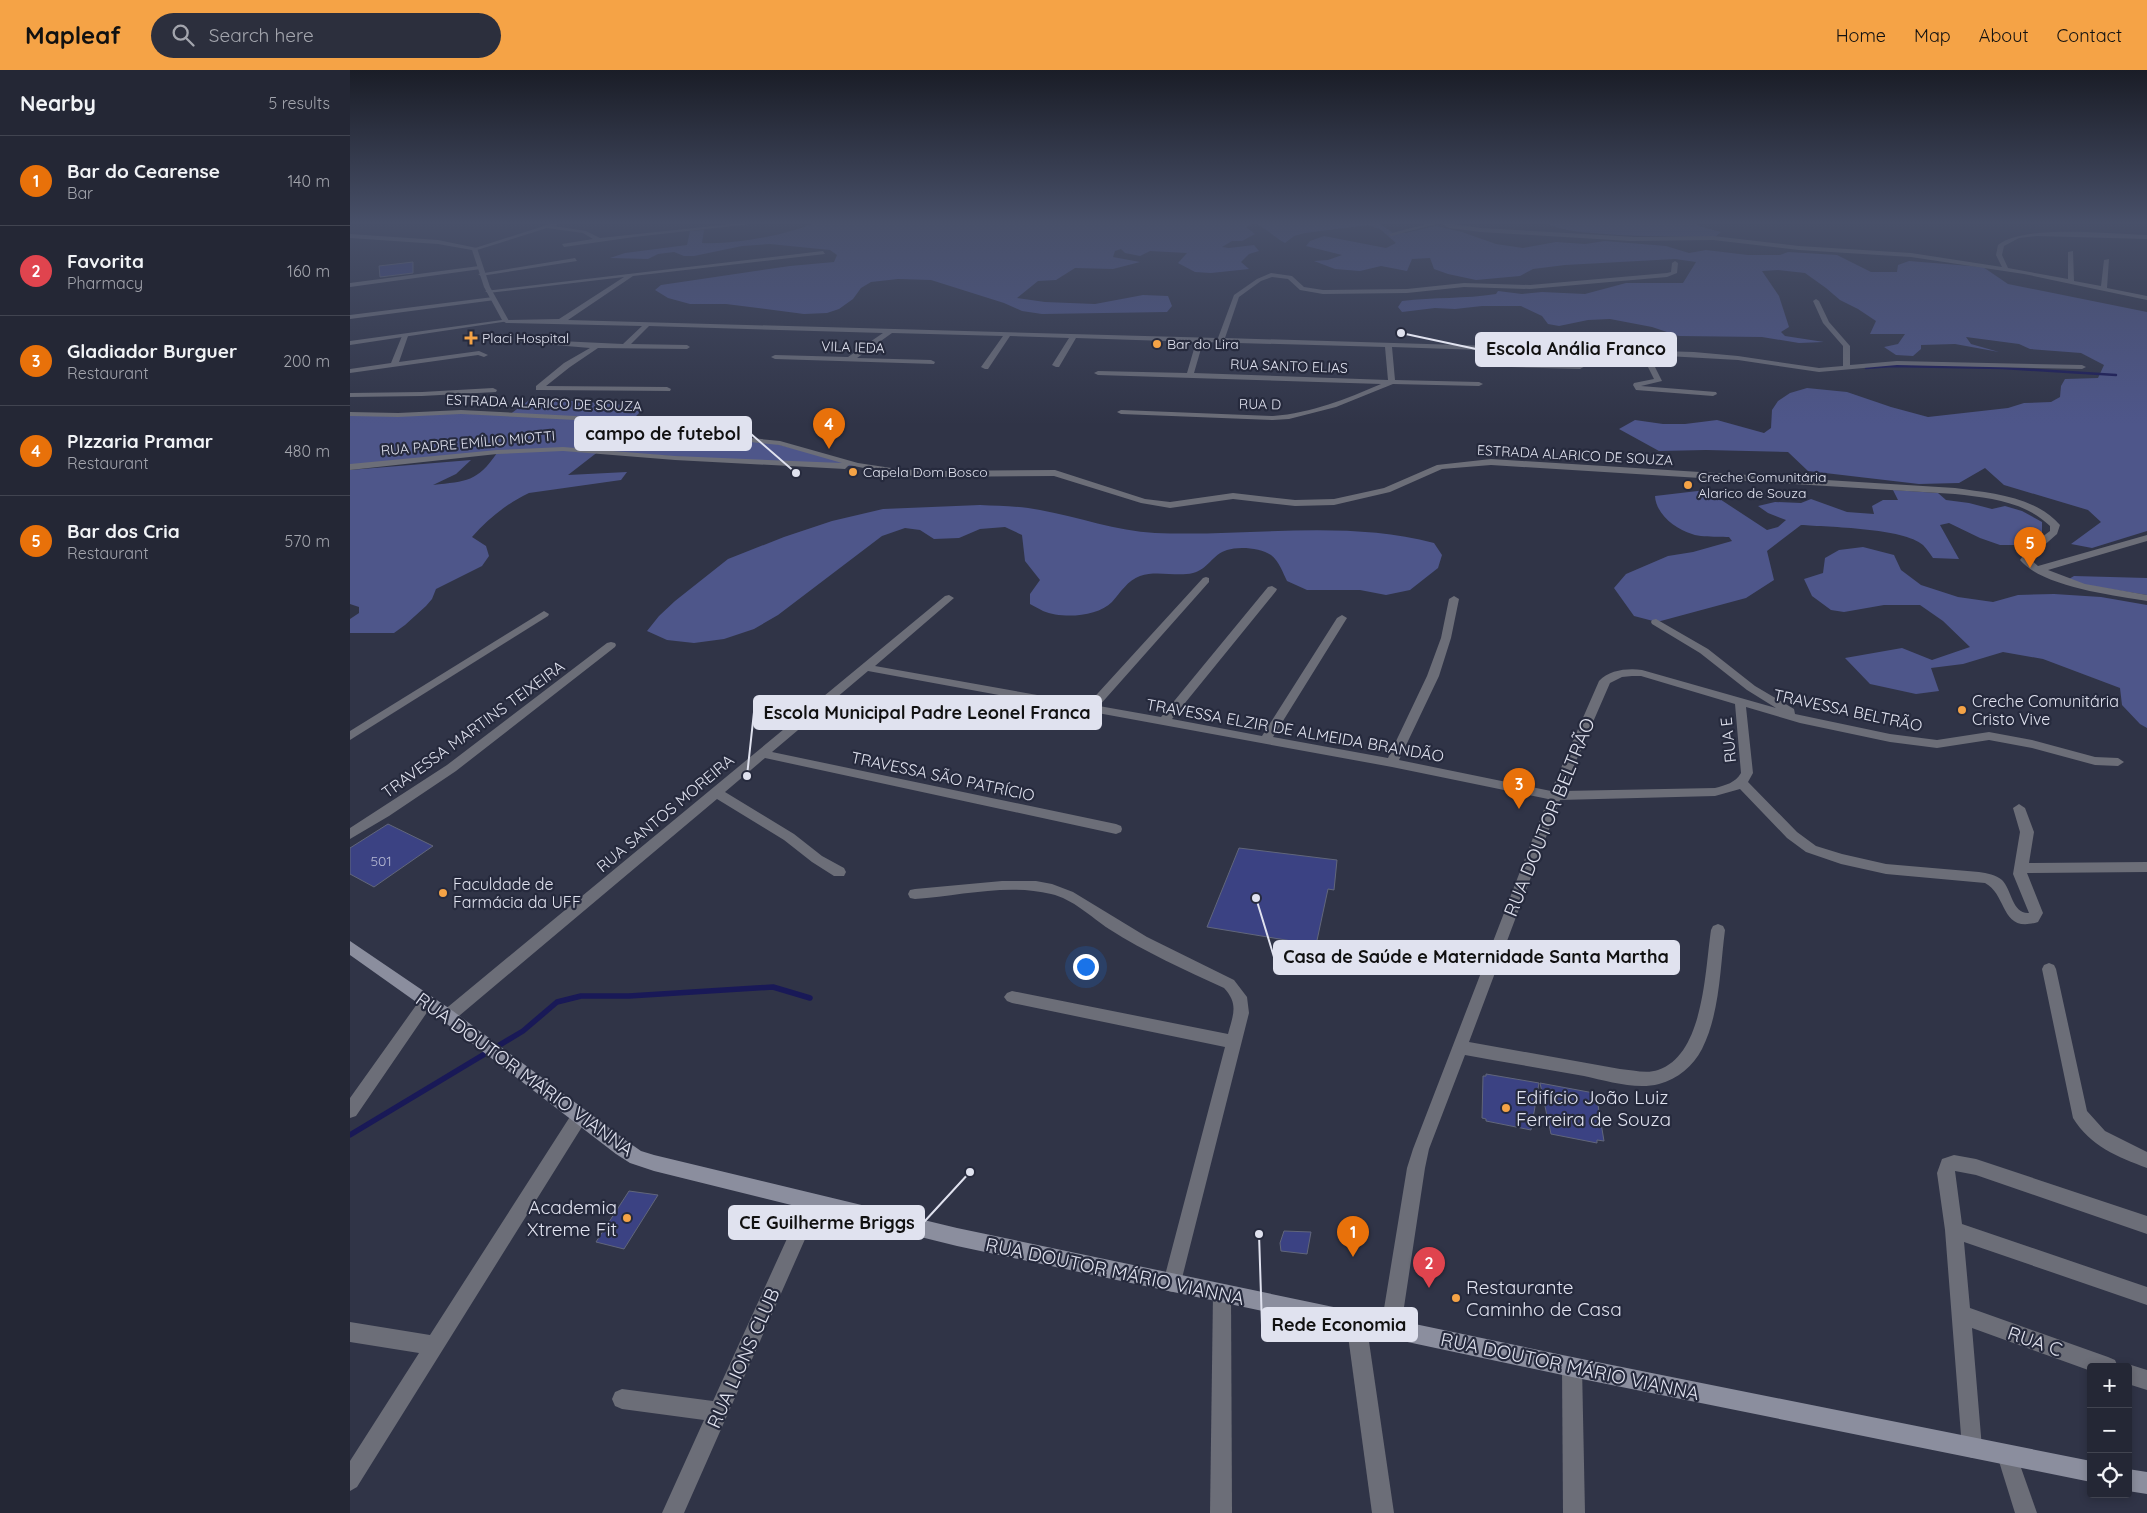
<!DOCTYPE html>
<html lang="en">
<head>
<meta charset="utf-8">
<style>
	:root { --surface:#242735; --page:#2c2f3d; --text:#f1f3f6; --muted:#a3a5ad; --line:#414450; --accent:#f5a346 }
	body { margin:0; font-family:Quicksand,sans-serif; background:var(--page); color:var(--text) }
	.controls { position:absolute; right:15px; bottom:15px; display:grid; overflow:hidden; border-radius:5px; box-shadow:0 2px 8px #0003 }
	.controls button { width:45px; height:45px; display:grid; place-items:center; padding:0; border:0; border-bottom:1px solid var(--line); background:var(--surface); color:var(--text); font:25px sans-serif }
	.you { position:absolute; left:735px; top:896px; width:18px; height:18px; margin:-12px; border:4px solid #fff; border-radius:50%; background:#1a73e8; box-shadow:0 0 0 8px #1a73e833 }
	.badge { display:grid; place-items:center; width:32px; height:32px; border-radius:50%; background:var(--accent); color:#fff; font-size:16px; font-weight:700 }
	.pin { position:absolute; translate:-50% -41px; filter:drop-shadow(0 1px 2px #0008) }
	.pin::after { content:''; position:absolute; top:26px; width:18px; height:15px; background:inherit; clip-path:polygon(0 0,100% 0,50% 100%) }
	.list { margin:0; padding:0; list-style:none }
	h2 { display:flex; justify-content:space-between; align-items:center; height:65px; margin:0; padding:0 20px; font-size:21px }
	h2 small { font-size:16px; font-weight:400; color:var(--muted) }
	.list li { display:grid; grid-template-columns:32px 1fr auto; gap:15px; align-items:center; box-sizing:border-box; height:90px; padding:0 20px; border-top:1px solid var(--line) }
	.list b { display:block; font-size:19px; white-space:nowrap }
	.list p { margin:0; font-size:16px; white-space:nowrap; color:var(--muted) }
	.list em { font-size:16px; font-style:normal; color:var(--muted) }
	.icon { flex:none; width:28px; height:28px; fill:none; stroke:currentColor; stroke-width:2; stroke-linecap:round; stroke-linejoin:round }
	.map { position:relative; flex:none; width:1797px; height:1443px; overflow:hidden }
	header { display:flex; align-items:center; gap:30px; box-sizing:border-box; height:70px; padding:0 25px; background:var(--accent); color:#111 }
	header strong { font-size:24px }
	nav { display:flex; gap:28px; margin-inline-start:auto; font-size:18px }
	.search { width:350px; height:45px; background:var(--page); display:flex; align-items:center; gap:12px; box-sizing:border-box; padding:0 18px; border-radius:28px; color:var(--muted); font-size:19px }
	main { display:flex }
	aside { flex:1; background:var(--surface) }
	.map>svg:first-child { display:block }
</style>
</head>
<body>
<header>
<strong>Mapleaf</strong>
<div class="search"><svg class="icon" aria-label="search" viewBox="0 0 24 24"><circle cx="10" cy="10" r="6"/><path d="M15 15l6 6"/></svg>Search here</div>
<nav><a>Home</a><a>Map</a><a>About</a><a>Contact</a></nav>
</header>
<main>
<aside>
<h2>Nearby<small>5 results</small></h2>
<ul class="list">
<li><span class="badge" style="background:#e8710a">1</span><div><b>Bar do Cearense</b><p>Bar</p></div><em>140 m</em></li>
<li><span class="badge" style="background:#e0444e">2</span><div><b>Favorita</b><p>Pharmacy</p></div><em>160 m</em></li>
<li><span class="badge" style="background:#e8710a">3</span><div><b>Gladiador Burguer</b><p>Restaurant</p></div><em>200 m</em></li>
<li><span class="badge" style="background:#e8710a">4</span><div><b>PIzzaria Pramar</b><p>Restaurant</p></div><em>480 m</em></li>
<li><span class="badge" style="background:#e8710a">5</span><div><b>Bar dos Cria</b><p>Restaurant</p></div><em>570 m</em></li>
</ul>
</aside>
<div class="map">
<svg width="1797" height="1443" viewBox="0 0 1797 1443">
	<rect width="100%" height="100%" fill="#303447"/>
	<!-- green -->
	<g fill="#4e568a">
		<path d="M464,153H904L896,157L905,164L892,171H882L872,177L879,178L904,175L909,181L899,184L891,192L899,199L861,203L845,202L828,193L837,183L800,181L790,186L775,183L771,179L765,181L763,187L790,192L763,199L725,198L706,210L688,211L667,228L695,232L745,234L793,225L818,226L822,236L817,242L692,244L672,241L654,233L581,210L548,209L521,212L511,218L503,229L489,239L477,243L454,244L376,234H340L318,228L305,220L311,215L440,196L484,192L487,185L480,180L420,174L392,176L344,186H334L324,182L308,184L298,189L260,188L275,183L337,175L340,161L354,160L352,173C382,175 437,165 464,153Z"/>
		<path d="M905,153H1029L1043,163H1055L1086,156L1112,162L1146,174L1173,178L1206,172L1235,174L1255,171L1316,176L1339,183L1356,180L1398,185H1430L1438,182L1455,183L1487,185L1521,202H1547L1548,195L1559,191L1633,197L1658,214L1797,242V461L1742,478L1721,474L1751,452L1738,440L1654,415L1635,398L1609,413L1569,414L1458,401L1438,382L1356,380L1309,381L1269,359L1285,350L1313,354H1335L1367,350L1414,363L1421,358L1422,340L1428,331L1440,323L1457,318L1497,322L1541,337L1578,347L1658,338L1674,333L1701,332L1710,327L1711,316L1715,309L1748,308L1754,295L1731,283L1680,279L1669,274L1616,267L1621,274L1649,282L1605,274L1571,275V279L1563,286L1546,285L1534,277L1548,274L1555,264H1520L1526,251L1508,239L1490,230L1476,218L1455,203L1428,200L1412,201L1429,226L1439,257L1431,262L1435,266L1474,272L1449,273L1412,267L1329,266L1302,257L1260,249L1238,250L1209,256L1198,254L1192,246L1171,236H1132L1105,239L1085,238L1052,242L1048,237L1052,231C1084,227 1115,229 1146,224L1148,221L1172,224L1192,222L1235,224L1276,213H1333L1346,192L1325,189L1215,195L1183,199L1170,206L1126,210L1098,204L1084,199L1080,188L1062,189L1057,201L1031,196L1010,201L985,199L964,191L978,190L992,185L956,176L960,171L974,166L1036,178L1046,173L1030,159L1018,155L955,163L944,166L935,173C924,167 917,159 905,153Z"/>
		<path d="M1197,153H1346L1348,156L1371,162L1365,167C1324,166 1283,167 1242,163C1228,162 1210,160 1197,153Z"/>
		<path d="M182,328L289,336L293,339L282,350L303,352L347,363L411,370L507,395L490,397L445,395L249,381L218,405L277,402L271,410L179,423C156,434 139,448 122,467L136,476L139,486L132,496L86,519L82,529L76,536L55,555L44,563H0V549L9,543V537L0,534V400L121,390L106,404L83,415C117,411 127,412 147,383L0,397V344L86,343L159,345Z"/>
		<path d="M1356,420L1417,460L1428,457L1436,450L1418,443L1408,436L1425,432L1451,433L1461,429L1497,442L1524,444L1522,436L1533,430H1548L1543,420L1588,423L1596,430L1619,433L1642,439L1655,436L1672,441L1692,452V465L1678,475H1650L1630,468L1599,453L1590,455L1609,489L1583,488C1580,484 1577,479 1573,475C1554,458 1478,457 1451,455L1417,481L1424,510L1396,528L1307,552L1284,546L1264,518L1276,504L1318,486L1343,482L1382,471L1379,467C1368,466 1353,468 1342,464C1325,459 1306,444 1305,426Z"/>
		<path d="M630,435C650,436 671,436 690,440C729,447 766,461 805,463C898,467 993,449 1084,473L1092,485L1088,498L1060,520L1036,525L1010,520H957L937,511C933,503 929,491 921,485C911,478 889,476 877,480C863,484 857,500 843,503C826,507 807,500 790,506C778,510 770,523 762,532C747,547 712,549 693,541C689,539 684,536 680,534V524L690,510L675,491L672,465L655,457L630,459L609,468L584,469L570,460L555,458L532,466L428,545L404,559L374,569L344,573L317,570L297,561L309,546L325,531L378,489L434,467L482,451L533,439Z"/>
		<path d="M1513,477L1544,485L1551,500L1571,515L1608,527L1643,532L1668,525L1704,524L1751,527L1797,535V658L1790,654L1772,635L1770,618L1693,589L1653,582L1613,594L1581,598L1589,621L1566,624L1520,614L1495,588L1552,578L1582,590L1620,577L1593,551L1570,535H1534L1494,542L1481,540L1462,526L1454,509L1473,503L1475,488L1489,480Z"/>
		<path d="M1724,506L1797,508V525L1735,515L1719,509Z"/>
	</g>
	<g fill="none" stroke-linecap="round" stroke-linejoin="round">
		<!-- stream-far1 -->
		<path stroke="#191957" stroke-width="2.5" d="M1516,298L1541,296L1653,298L1766,305"/>
		<!-- stream -->
		<path stroke="#191957" stroke-width="5.5" d="M0,1065L173,961L207,932L231,926H279L423,917L460,928"/>
	</g>
	<!-- building -->
	<g fill="#3b4283" stroke="#61667b">
		<path d="M63,192V203L30,207L29,196Z"/>
		<path d="M38,754L83,776L24,817L0,804V778Z"/>
		<path d="M889,778L987,790L984,820L978,819L966,875L857,857Z"/>
		<path d="M1136,1004L1189,1013L1181,1060L1136,1051V1049L1132,1048L1133,1006H1136Z"/>
		<path d="M1190,1013L1244,1023L1247,1029L1254,1071L1247,1070V1073L1201,1064Z"/>
		<path d="M279,1121L308,1125L274,1179L246,1172Z"/>
		<path d="M934,1161L961,1162L957,1184L931,1181L930,1173Z"/>
	</g>
	<g fill="none" stroke-linecap="round" stroke-linejoin="round">
		<!-- minor -->
		<g fill="#6c6e78" fill-rule="evenodd">
			<path d="M203,153H211L204,156L236,161L250,168L391,153H410L284,167L214,177L212,174L243,169L233,163L197,158L127,180L122,179Z"/>
			<path d="M1081,153H1097L1131,158L1286,167L1363,166L1449,176L1561,183L1652,197L1646,185L1648,175C1676,154 1760,164 1797,165V169L1687,166L1669,168L1654,176L1652,185L1658,198L1718,209V182L1723,181L1724,211L1751,216L1754,190L1759,189L1757,218L1797,226V230L1674,204L1561,187L1449,180L1363,170L1280,171L1131,162L1099,158L1090,153L1041,166L1038,164Z"/>
			<path d="M473,181L475,184L283,206L218,250L868,268L884,225L907,209L921,203L942,206L954,217L973,220L1057,219L1114,213L1180,215L1317,203L1321,202L1322,193L1325,191L1328,193L1327,203L1317,207L1180,219L1114,217L1057,223L973,224L950,220L938,209L922,207L911,211L889,227L875,268L1344,282L1388,286L1469,298L1493,296V276L1473,253L1463,231L1466,229L1469,231L1479,252L1500,276V295L1547,291L1732,295L1736,297L1732,299L1547,295L1469,302L1388,290L1299,285L1312,311L1291,316L1366,322L1367,324L1363,326L1286,320L1283,315L1284,313L1304,309L1292,285L1233,283L1239,294L1230,299L1161,297L1157,295L1161,293L1229,295L1231,293L1225,283L1042,277L1045,310L1129,312L1133,314L1129,316L1043,314L986,337L939,349L923,350L771,344L767,342L771,340L923,346C962,343 996,329 1031,314L748,305L744,303L748,301L837,303L846,272L726,268L709,297H706L702,295L719,268L660,266L638,299H635L631,297L653,266L542,263L507,288L581,290L585,292L584,294L425,289L421,287L425,285L498,287L533,263L299,256L281,274L337,275L340,277L337,279L248,278L220,297L196,316L317,317L321,319L320,321L189,320H186V316L214,293L240,278L169,272L166,270L167,269L273,274L292,256L156,253L153,251L154,250L209,249L274,207L138,223L135,221ZM853,272L1035,277L1038,310L844,303Z"/>
			<path d="M225,188L227,191L131,206L128,204Z"/>
			<path d="M129,196L131,199L0,217V213Z"/>
			<path d="M143,227L145,228V230L0,249V245Z"/>
			<path d="M55,264L58,266L49,292L129,281L138,285L134,287L128,285L0,303V299L41,293L52,266Z"/>
			<path d="M143,318L147,320L146,322L72,326L0,327V323L72,322Z"/>
			<path d="M111,340L303,350L362,364L430,371L508,393L548,399L583,401L705,400L795,429L820,432L883,423L945,430L984,429L1034,418L1087,395L1141,389L1605,418C1640,423 1685,426 1710,455L1707,464L1682,486L1680,489L1688,496L1797,465V471L1698,500L1735,514L1797,525V531C1763,525 1693,517 1670,490L1680,476L1700,461V456C1674,431 1639,428 1605,424L1141,395L1092,399L1040,422L984,435L945,436L883,429L820,438L791,433L704,406L583,407L548,405L499,395L495,399L325,390L213,381L147,384L0,400V394L147,380L213,377L325,386L492,393L429,375L362,368L303,354L111,344L48,347L0,346V342L48,343Z"/>
			<path d="M856,507L859,508V512L749,636L811,647L918,517L922,516L927,519L926,521L822,649L912,666L987,548L992,545L997,548L923,667L1038,688L1077,606L1091,568L1099,529L1104,526L1109,529L1101,568L1089,606L1049,690L1201,721L1249,611C1259,600 1278,598 1292,600L1426,638L1397,620L1350,583L1302,554L1301,552L1302,550L1306,549L1358,579L1405,616L1444,639L1445,644L1540,664L1587,670L1639,662L1682,670L1745,687L1768,688L1774,692L1768,696L1745,695L1682,678L1639,670L1587,678L1540,672L1450,653L1396,637L1403,703L1398,712L1447,762L1466,776L1492,784L1536,794L1629,802C1637,803 1646,805 1652,810C1662,820 1662,844 1679,843L1663,804L1670,762L1663,738L1669,734L1675,738L1684,762L1679,793L1797,792V802L1677,803L1693,843L1688,852C1650,864 1658,825 1635,813L1536,804L1491,794L1456,782L1437,768L1390,719L1365,726L1210,730L1119,972L1270,999C1282,1000 1297,1004 1308,1000C1354,985 1355,900 1361,860L1363,856L1368,854L1373,856L1375,860C1370,898 1370,943 1352,979C1343,996 1328,1009 1309,1014C1286,1020 1257,1011 1234,1006C1194,999 1154,992 1115,985L1079,1079L1075,1098L1051,1257L1048,1264L1041,1267L1034,1264L1031,1257L1057,1098L1063,1079L1198,729L1042,697L518,601L422,682L766,754L771,756L772,759L771,762L766,764L415,688L375,722L444,764L472,786L494,798L496,802L494,806H484L462,792L434,770L367,729L103,951L98,952L93,951L90,946L93,941L595,526L599,525L604,528L525,596L738,634L853,508ZM1282,606H1291L1385,634L1391,703C1385,713 1376,715 1365,718L1213,721L1260,613L1272,607Z"/>
			<path d="M194,541L199,544L198,546L0,670V661Z"/>
			<path d="M261,572L265,573L266,575L265,577L106,701L39,746L0,769V758L97,695L257,573Z"/>
			<path d="M652,811H686L702,814L723,822L797,867L884,910L897,927L899,943L829,1220L822,1222L815,1220L813,1213L875,977L662,933L657,931L654,927L657,923L662,921L878,964C883,945 889,934 874,918C835,900 795,882 759,859C741,847 723,829 701,824C657,813 609,826 565,829L560,828L558,824L560,820L565,819Z"/>
			<path d="M1699,893L1704,895L1706,899L1737,1041L1755,1061L1797,1082V1098C1768,1087 1740,1076 1723,1048L1692,899L1694,895Z"/>
			<path d="M77,925L82,927L85,931L82,935L6,1046L0,1048V1028L72,927Z"/>
			<path d="M229,1040L235,1042L237,1047L235,1052L7,1417L0,1421V1391L69,1283L0,1272V1252L80,1265L223,1042Z"/>
			<path d="M1604,1085L1626,1089L1797,1146V1164L1626,1105L1605,1101L1612,1154L1797,1217V1235L1614,1172L1620,1238L1758,1287L1765,1290L1768,1297H1741V1301L1622,1258L1632,1378L1629,1385L1622,1388L1615,1385L1612,1378L1595,1160L1587,1103L1592,1089Z"/>
			<path d="M462,1125L468,1127L471,1133L334,1443H312L354,1350L272,1339L265,1336L262,1329L265,1322L272,1319L363,1331L456,1127Z"/>
			<path d="M872,1215L879,1217L881,1224L882,1443H860L863,1224L865,1217Z"/>
			<path d="M1006,1241L1013,1244L1016,1251L1044,1443H1022L996,1251L999,1244Z"/>
			<path d="M1222,1287L1229,1290L1232,1297L1235,1443H1213L1212,1297L1215,1290Z"/>
			<path d="M1778,1294L1797,1300V1320L1778,1314V1297H1772Z"/>
			<path d="M1657,1375L1664,1378L1687,1443H1665L1647,1385L1650,1378Z"/>
		</g>
		<!-- tertiary -->
		<path fill="#6c6e78" fill-rule="evenodd" d="M0,164L88,170L127,178L140,217L159,251L0,275V271L152,250L134,217L122,180L88,174L0,168Z"/>
		<!-- secondary -->
		<g fill="#8b8e9e" fill-rule="evenodd">
			<path d="M0,871L103,941L278,1072L291,1081L304,1085L607,1158L1222,1287L1741,1391V1412L1222,1307L607,1176L304,1101L280,1093L266,1084L93,951L0,885Z"/>
			<path d="M1778,1399L1797,1402V1424L1778,1421Z"/>
		</g>
	</g>
	<!-- sky -->
	<linearGradient id="sky" x2="0" y2="1"><stop stop-color="#1a1d27"/><stop offset="0.43" stop-color="#485069"/><stop offset="1" stop-color="#485069" stop-opacity="0"/></linearGradient>
	<rect width="1797" height="355" fill="url(#sky)"/>
	<!-- markers -->
	<g fill="#f5a346" stroke="#262a3d" stroke-width="2">
		<path d="M118.5 260.5h5v5h5v5h-5v5h-5v-5h-5v-5h5z"/>
		<circle cx="807" cy="274" r="5"/>
		<circle cx="503" cy="402" r="5"/>
		<circle cx="1338" cy="415" r="5"/>
		<circle cx="1612" cy="640" r="5"/>
		<circle cx="93" cy="823" r="5"/>
		<circle cx="1156" cy="1038" r="5"/>
		<circle cx="277" cy="1148" r="5"/>
		<circle cx="1106" cy="1228" r="5"/>
	</g>
	<g text-anchor="middle" dominant-baseline="central" stroke-width="4.5" stroke-linejoin="round" paint-order="stroke">
		<!-- far-poi labels -->
		<g font-size="14" fill="#e0e2ef" stroke="#262a3d" text-anchor="start">
			<text x="132" y="268">Placi Hospital</text>
			<text x="817" y="274">Bar do Lira</text>
			<text x="513" y="402">Capela Dom Bosco</text>
			<text x="1348" y="407">Creche Comunitária<tspan x="1348" dy="16">Alarico de Souza</tspan></text>
		</g>
		<!-- far-street labels -->
		<g font-size="14" fill="#e0e2ef" stroke="#262a3d">
			<text transform="translate(503 277) rotate(2)">VILA IEDA</text>
			<text transform="translate(939 296) rotate(2)">RUA SANTO ELIAS</text>
			<text transform="translate(194 333) rotate(2)">ESTRADA ALARICO DE SOUZA</text>
			<text transform="translate(910 334) rotate(1)">RUA D</text>
			<text transform="translate(118 373) rotate(-5)">RUA PADRE EMÍLIO MIOTTI</text>
			<text transform="translate(1225 385) rotate(3)">ESTRADA ALARICO DE SOUZA</text>
		</g>
		<!-- number labels -->
		<g font-size="14" fill="#b7bad4">
			<text x="31" y="791">501</text>
		</g>
		<!-- poi labels -->
		<g font-size="16" fill="#e0e2ef" stroke="#262a3d" text-anchor="start">
			<text x="1622" y="631">Creche Comunitária<tspan x="1622" dy="18">Cristo Vive</tspan></text>
			<text x="103" y="814">Faculdade de<tspan x="103" dy="18">Farmácia da UFF</tspan></text>
		</g>
		<!-- street labels -->
		<g font-size="16" fill="#e0e2ef" stroke="#262a3d">
			<text transform="translate(1498 640) rotate(12)">TRAVESSA BELTRÃO</text>
			<text transform="translate(123 659) rotate(-36)">TRAVESSA MARTINS TEIXEIRA</text>
			<text transform="translate(945 660) rotate(10)">TRAVESSA ELZIR DE ALMEIDA BRANDÃO</text>
			<text transform="translate(1378 670) rotate(-96)">RUA E</text>
			<text transform="translate(593 706) rotate(12)">TRAVESSA SÃO PATRÍCIO</text>
			<text transform="translate(315 743) rotate(-40)">RUA SANTOS MOREIRA</text>
		</g>
		<!-- near-street labels -->
		<g font-size="19" fill="#e0e2ef" stroke="#262a3d">
			<text transform="translate(1199 747) rotate(-68)">RUA DOUTOR BELTRÃO</text>
			<text transform="translate(175 1004) rotate(36)">RUA DOUTOR MÁRIO VIANNA</text>
			<text transform="translate(765 1201) rotate(12)">RUA DOUTOR MÁRIO VIANNA</text>
			<text transform="translate(1685 1271) rotate(19)">RUA C</text>
			<text transform="translate(393 1288) rotate(-66)">RUA LIONS CLUB</text>
			<text transform="translate(1220 1296) rotate(12)">RUA DOUTOR MÁRIO VIANNA</text>
		</g>
		<!-- near-poi labels -->
		<g font-size="19" fill="#e0e2ef" stroke="#262a3d" text-anchor="start">
			<text x="1166" y="1027">Edifício João Luiz<tspan x="1166" dy="22">Ferreira de Souza</tspan></text>
			<text x="267" y="1137" text-anchor="end">Academia<tspan x="267" dy="22">Xtreme Fit</tspan></text>
			<text x="1116" y="1217">Restaurante<tspan x="1116" dy="22">Caminho de Casa</tspan></text>
		</g>
	</g>
	<!-- callouts -->
	<path fill="none" stroke="#e0e2ef" stroke-width="2" d="M1051 263L1126 279M446 403L401 364M397 706L404 642M906 828L924 887M620 1102L574 1152M909 1164L912 1255"/>
	<g fill="#e0e2ef" stroke="#262a3d" stroke-width="2">
		<circle cx="1051" cy="263" r="5"/>
		<circle cx="446" cy="403" r="5"/>
		<circle cx="397" cy="706" r="5"/>
		<circle cx="906" cy="828" r="5"/>
		<circle cx="620" cy="1102" r="5"/>
		<circle cx="909" cy="1164" r="5"/>
	</g>
	<g fill="#e0e2ef" stroke="#e0e2ef" stroke-width="2">
		<rect x="1126" y="263" width="200" height="33" rx="5"/>
		<rect x="225" y="347" width="176" height="33" rx="5"/>
		<rect x="404" y="626" width="347" height="33" rx="5"/>
		<rect x="924" y="871" width="405" height="33" rx="5"/>
		<rect x="379" y="1136" width="195" height="33" rx="5"/>
		<rect x="912" y="1238" width="155" height="33" rx="5"/>
	</g>
	<g font-size="18" text-anchor="middle" font-weight="bold" fill="#111">
		<text x="1226" y="285">Escola Anália Franco</text>
		<text x="313" y="370">campo de futebol</text>
		<text x="577" y="649">Escola Municipal Padre Leonel Franca</text>
		<text x="1126" y="893">Casa de Saúde e Maternidade Santa Martha</text>
		<text x="477" y="1159">CE Guilherme Briggs</text>
		<text x="989" y="1261">Rede Economia</text>
	</g>
</svg>
<div class="controls">
<button>+</button>
<button>−</button>
<button><svg class="icon" aria-label="locate" viewBox="0 0 24 24"><circle cx="12" cy="12" r="6"/><path d="M12 2v4M12 18v4M2 12h4M18 12h4"/></svg></button>
</div>
<div class="you"></div>
<div class="pin badge" style="left:1003px;top:1187px;background:#e8710a">1</div>
<div class="pin badge" style="left:1079px;top:1218px;background:#e0444e">2</div>
<div class="pin badge" style="left:1169px;top:739px;background:#e8710a">3</div>
<div class="pin badge" style="left:479px;top:379px;background:#e8710a">4</div>
<div class="pin badge" style="left:1680px;top:498px;background:#e8710a">5</div>
</div>
</main>
</body>
</html>
